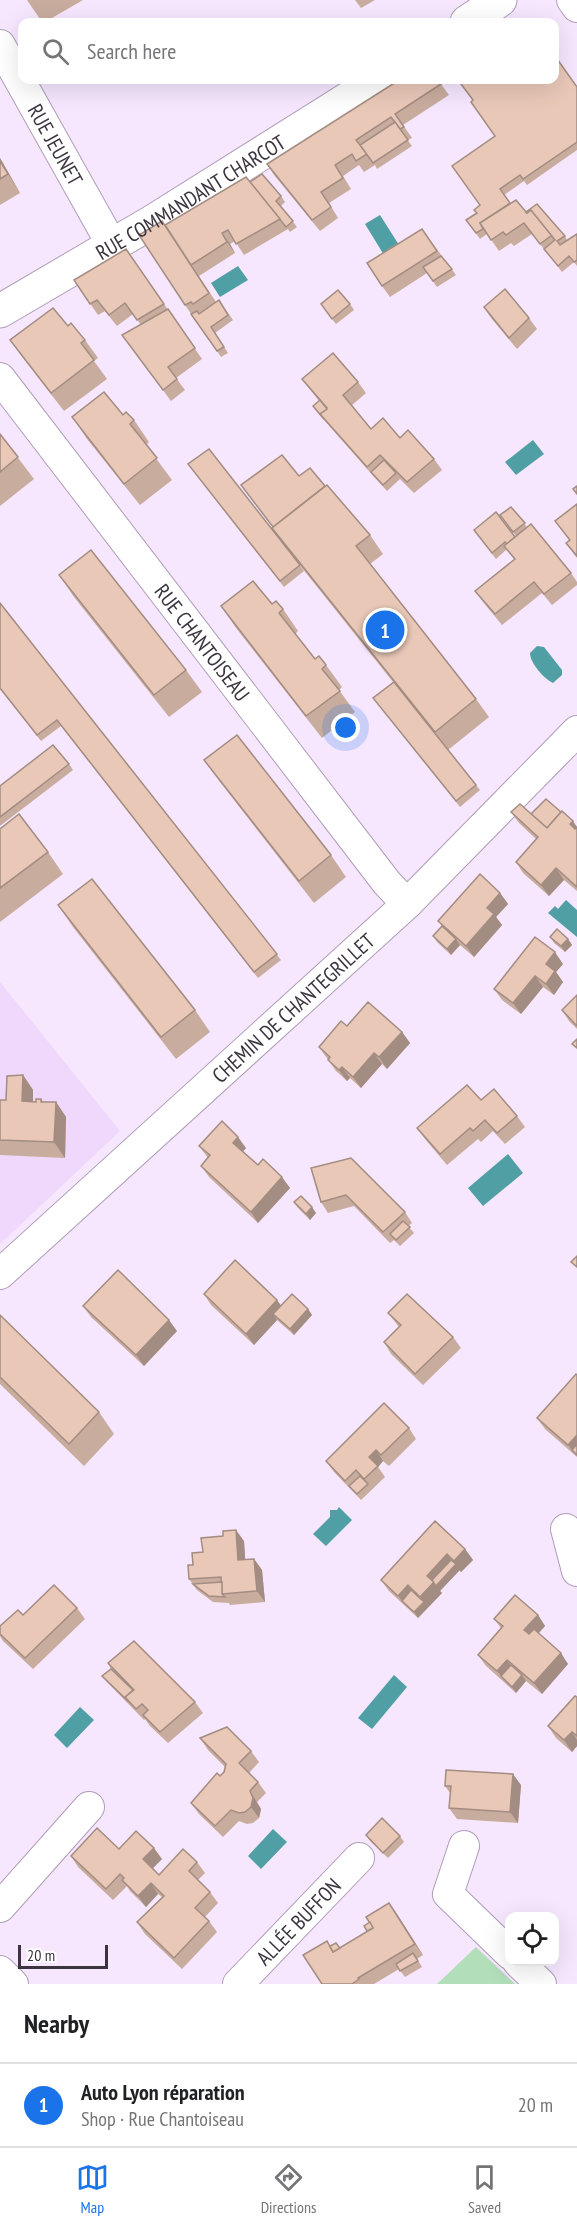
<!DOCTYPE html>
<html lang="en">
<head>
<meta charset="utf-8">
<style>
	:root { --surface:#fff; --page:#f2f2f2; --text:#202124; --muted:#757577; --line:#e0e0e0; --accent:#1a73e8 }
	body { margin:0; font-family:"PT Sans Narrow",sans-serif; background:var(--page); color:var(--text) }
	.controls { position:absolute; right:18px; bottom:18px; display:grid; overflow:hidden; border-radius:12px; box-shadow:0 6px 24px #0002 }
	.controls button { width:54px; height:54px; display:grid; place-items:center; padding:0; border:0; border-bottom:2px solid var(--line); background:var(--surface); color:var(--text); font:30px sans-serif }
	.scale { position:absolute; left:18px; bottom:15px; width:90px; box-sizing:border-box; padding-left:6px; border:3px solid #3b343f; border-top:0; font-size:16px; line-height:21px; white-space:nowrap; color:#3b343f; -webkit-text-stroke:4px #fff; paint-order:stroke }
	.you { position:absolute; left:346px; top:728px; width:21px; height:21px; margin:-15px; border:4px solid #fff; border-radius:50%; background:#1a73e8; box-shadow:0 0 0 9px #1a73e833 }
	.badge { display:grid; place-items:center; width:39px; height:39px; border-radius:50%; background:var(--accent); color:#fff; font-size:20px; font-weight:700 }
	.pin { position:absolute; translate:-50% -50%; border:3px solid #fff; box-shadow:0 2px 6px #0006 }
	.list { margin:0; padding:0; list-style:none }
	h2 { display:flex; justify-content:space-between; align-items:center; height:78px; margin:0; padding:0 24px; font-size:26px }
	h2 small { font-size:20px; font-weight:400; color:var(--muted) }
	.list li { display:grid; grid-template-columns:39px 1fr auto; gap:18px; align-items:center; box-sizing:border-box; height:84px; padding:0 24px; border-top:2px solid var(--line) }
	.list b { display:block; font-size:22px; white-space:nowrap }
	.list p { margin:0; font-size:20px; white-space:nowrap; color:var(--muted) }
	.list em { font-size:20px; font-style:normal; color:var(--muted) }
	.icon { flex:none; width:33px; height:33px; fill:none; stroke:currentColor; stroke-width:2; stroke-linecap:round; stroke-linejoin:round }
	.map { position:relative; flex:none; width:577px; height:1984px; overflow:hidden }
	.search { position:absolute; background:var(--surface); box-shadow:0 6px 24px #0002; left:18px; right:18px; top:18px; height:66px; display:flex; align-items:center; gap:15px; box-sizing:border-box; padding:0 21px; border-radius:12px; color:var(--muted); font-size:22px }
	.sheet { height:162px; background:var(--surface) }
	nav { display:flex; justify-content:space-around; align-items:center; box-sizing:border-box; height:84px; border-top:2px solid var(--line); background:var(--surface); font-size:16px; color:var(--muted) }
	nav a { display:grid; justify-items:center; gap:3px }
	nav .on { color:var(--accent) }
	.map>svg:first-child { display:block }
</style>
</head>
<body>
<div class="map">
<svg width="577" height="1984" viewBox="0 0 577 1984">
	<rect width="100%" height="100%" fill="#f6e7fe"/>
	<!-- built -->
	<path fill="#efd8fb" d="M0,982L120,1131L0,1244Z"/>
	<!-- green -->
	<path fill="#b3deba" d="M476,1947L515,1984H437Z"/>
	<!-- water -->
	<g fill="#509fa5">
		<path d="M380,215L399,245L384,255L365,224Z"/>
		<path d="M238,266L248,280L220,297L211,283Z"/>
		<path d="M533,440L544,454L516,475L505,462Z"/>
		<path d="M537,646L544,647L562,670V675L553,683C544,679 530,663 530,653Z"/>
		<path d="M566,900L577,910V937L548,913L555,906L558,909Z"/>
		<path d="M508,1154L523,1173L483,1206L468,1188Z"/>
		<path d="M339,1507L352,1520L326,1546L313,1534L330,1517V1510H337Z"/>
		<path d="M394,1675L407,1687L372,1729L358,1718Z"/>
		<path d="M80,1707L94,1720L67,1748L54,1735Z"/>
		<path d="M273,1829L287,1842L261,1869L248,1856Z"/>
	</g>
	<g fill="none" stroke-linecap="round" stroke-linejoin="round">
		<defs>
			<g id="minor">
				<path d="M572,0L577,7"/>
				<path id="s1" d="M0,45L112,245"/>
				<path id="s2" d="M0,378L387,883L407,904"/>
				<path id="s3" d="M0,1274L407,904L577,731"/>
				<path d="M566,1529L577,1571"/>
				<path d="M464,1846L448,1894L510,1954"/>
				<path d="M0,1907L89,1807"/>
				<path d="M518,1962L541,1984"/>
				<path d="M0,1971L13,1984"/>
				<path id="s4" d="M238,1984L359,1858"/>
			</g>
			<g id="primary">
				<path d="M467,22L500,0"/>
				<path id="s5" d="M0,311L152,222L378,80"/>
			</g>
		</defs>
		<!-- minor casing -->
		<use href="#minor" stroke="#af9db8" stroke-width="32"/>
		<!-- primary casing -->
		<use href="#primary" stroke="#af9db8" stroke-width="35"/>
		<!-- minor -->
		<use href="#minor" stroke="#fff" stroke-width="30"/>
		<!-- primary -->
		<use href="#primary" stroke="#fff" stroke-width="33"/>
	</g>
	<!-- wall -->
	<g fill="#c8ac9e">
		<path d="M27,0H83L45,22H42Z"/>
		<path d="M355,0H375L361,8Z"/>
		<path d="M438,80L449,95L403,125L412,138L408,140L406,138L412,146L377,169L375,165L364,172L359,165L343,176L351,189L329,203L338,218L320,231L274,175L267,164Z"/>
		<path d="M577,87V150L527,185L524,181L504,195L510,203L565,236L567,240L577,234V266L574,262L562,272L532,234L514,246L511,243L499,251L487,234L480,239L466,220L477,213L480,205L495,136Z"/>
		<path d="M0,158L20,193L0,205Z"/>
		<path d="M250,182L281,196L285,202L281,206L297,227L290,232L288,229L244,255L235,241L230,244L235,253L199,276L216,302L219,300L233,320L215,333L228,353L221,357L185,305L165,225Z"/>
		<path d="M422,229L456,275L437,287L427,273L390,297L382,286Z"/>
		<path d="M126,249L202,359L176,378L185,390L171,401L130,346L141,325L133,314L117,326L105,311L98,315L74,280Z"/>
		<path d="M350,304L354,310L336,324L325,310Z"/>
		<path d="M484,307L529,318L537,329L517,349L491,318Z"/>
		<path d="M68,326L85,340L98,358L94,361L107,379L64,411L23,358L10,340Z"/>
		<path d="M302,379L358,382L366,393L351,406L371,429L400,438L434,459L442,470L414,493L400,479L387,491L375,478L317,412L313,406L319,401Z"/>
		<path d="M123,415L134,420L149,442L146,445L172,480L140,505L87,439L72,417Z"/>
		<path d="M0,434L34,479L0,506Z"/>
		<path d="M193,470L284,544L272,528L299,476L325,486L370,535L383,554L370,564L476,699L489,717L448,750L480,790L460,807L373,698L393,682L294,558L304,571L284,587Z"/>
		<path d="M577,504V558L566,543L569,540L555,521Z"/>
		<path d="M511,507L527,527L571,573L577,582V585L552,605L542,593L502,625L483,602L475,591L514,559L507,549L496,559L474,530L515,537L516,536L500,515Z"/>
		<path d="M59,575L186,670L202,692L169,717L74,597Z"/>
		<path d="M0,603L281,960L258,978L61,726L41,741L0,689Z"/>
		<path d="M272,604L283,609L298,631L295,634L315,659L326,665L342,687L339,690L355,712L322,738L236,628L221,606Z"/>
		<path d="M204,760L331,855L346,877L314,903L220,782Z"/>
		<path d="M69,764L73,770L0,826V786Z"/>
		<path d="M511,812L531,814L577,827V891L564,880L549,896L523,873L516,862L536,839L519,823Z"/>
		<path d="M0,829L48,852L63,874L0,922Z"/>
		<path d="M500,893L508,904L496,917L502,925L474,957L460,945L451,955L437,942L433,936L442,926L438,921Z"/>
		<path d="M58,905L195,1010L210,1032L176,1059L73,927Z"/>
		<path d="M550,937L568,939L572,945L565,952L554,943Z"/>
		<path d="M563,964L556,972L563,982L554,995L543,987L521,1014L502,1000L494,989Z"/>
		<path d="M577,995V1029L569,1021L562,1010Z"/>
		<path d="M347,1026L402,1032L410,1043L387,1069L382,1064L361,1088L350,1078L347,1081L336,1071L319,1047Z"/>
		<path d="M23,1075L33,1090V1101L36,1102L41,1099L44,1102H56L66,1117L65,1158L0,1155V1100H6Z"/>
		<path d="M481,1100L517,1116L525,1127L505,1144L493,1131L481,1142L478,1139L447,1165L425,1139L417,1128Z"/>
		<path d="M199,1146L246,1148L243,1151L258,1165L290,1188L258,1223L209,1177L201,1166L208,1158Z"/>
		<path d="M351,1158L405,1212L412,1223L408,1226L414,1233L400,1246L394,1240L390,1243L354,1206L328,1213L321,1202Z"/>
		<path d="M294,1202L316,1213L310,1220L298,1208Z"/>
		<path d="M204,1294L308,1309L312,1315L294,1335L277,1320L254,1345L211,1305Z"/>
		<path d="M83,1306L177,1331L144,1366L91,1317Z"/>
		<path d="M388,1313L453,1337L461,1348L423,1385L391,1354L384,1342L399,1327Z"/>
		<path d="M0,1315L99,1412L114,1434L84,1466L0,1384Z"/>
		<path d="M577,1375V1457L545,1429L537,1418Z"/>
		<path d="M409,1428L416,1439L389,1466L383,1461L378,1467L385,1477L361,1500L334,1472L326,1461Z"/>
		<path d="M244,1541L245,1559H254L262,1570L265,1602L230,1605L229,1603L213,1602L197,1590L189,1579L193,1565L203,1552Z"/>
		<path d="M465,1549L473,1560L461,1572L459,1570L440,1591L442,1593L418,1618L389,1591L381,1580Z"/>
		<path d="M77,1608L85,1619L33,1669L3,1641L0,1636V1626L23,1615Z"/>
		<path d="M538,1615L545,1626L538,1634L568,1664L542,1694L526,1681L516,1693L486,1666L478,1655L501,1628L494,1619Z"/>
		<path d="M108,1663L195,1702L203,1713L168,1743L150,1726L145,1719L144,1720L107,1682L102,1676L111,1669Z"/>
		<path d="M577,1697V1746L572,1752L556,1738L548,1726Z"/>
		<path d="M200,1738L251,1751L259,1762L249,1773L258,1782L266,1793L257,1802L261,1809L259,1818L253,1823L247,1824L239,1821L223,1837L199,1814L191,1803L224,1772L225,1767L208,1750Z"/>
		<path d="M521,1785L518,1823L457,1819L449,1808L450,1793L445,1786Z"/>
		<path d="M366,1835L400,1836L404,1842L388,1858L370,1841Z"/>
		<path d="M119,1849L162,1859L153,1868L159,1875L197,1862L205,1873L198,1880L210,1892L218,1903L205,1917L209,1921L217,1932L182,1969L145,1934L137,1922L162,1897L158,1894L146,1907L130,1891L127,1886L113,1900L78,1867L71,1856Z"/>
		<path d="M389,1903L423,1955L417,1959L422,1967L405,1977L399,1969L374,1984H322L330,1946L340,1948L367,1931L370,1922Z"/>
	</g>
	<!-- shaded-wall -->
	<g fill="#a38c81">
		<path d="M0,158L20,193L0,161Z"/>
		<path d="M222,233L230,244L235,253L227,242Z"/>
		<path d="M573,821L577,827V834L570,824Z"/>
		<path d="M556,868L564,880L549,896L541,885Z"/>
		<path d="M500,893L508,904L496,917L502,925L474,957L466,946L487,908Z"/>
		<path d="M456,939L460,945L451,955L447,949Z"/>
		<path d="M568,939L572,945L565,952L561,946Z"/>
		<path d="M555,952L563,964L556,972L563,982L554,995L546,984V964Z"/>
		<path d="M535,976L543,987L521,1014L513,1003Z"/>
		<path d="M402,1032L410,1043L387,1069L379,1057Z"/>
		<path d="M374,1053L382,1064L361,1088L353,1077Z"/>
		<path d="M342,1067L350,1078L347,1081L339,1070Z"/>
		<path d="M23,1075L33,1090V1116L22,1101Z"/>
		<path d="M56,1102L66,1117L65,1158L54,1142Z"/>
		<path d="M238,1137L246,1148L241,1154L233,1143Z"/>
		<path d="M282,1177L290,1188L258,1223L251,1212Z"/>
		<path d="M312,1207L316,1213L310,1220L306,1214Z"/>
		<path d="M277,1300L285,1311L273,1314L277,1320L254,1345L246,1334Z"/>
		<path d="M308,1309L312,1315L294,1335L290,1329Z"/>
		<path d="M169,1320L177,1331L144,1366L136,1355Z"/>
		<path d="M577,1435V1455L572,1450L568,1445Z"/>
		<path d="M376,1450L383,1461L378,1467L369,1457Z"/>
		<path d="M236,1530L244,1541L246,1571L238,1560Z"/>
		<path d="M465,1549L473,1560L461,1572L454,1561Z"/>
		<path d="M447,1554L455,1565L456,1564L460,1570L440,1591L442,1593L418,1618L414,1612L424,1602L420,1597L427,1576Z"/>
		<path d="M254,1559L262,1570L265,1602L257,1591Z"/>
		<path d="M408,1585L415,1596L402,1601L398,1596Z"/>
		<path d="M538,1615L545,1626L536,1636L537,1646L524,1630Z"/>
		<path d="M561,1653L568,1664L542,1694L534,1683Z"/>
		<path d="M507,1660L515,1671L501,1676L497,1671Z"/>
		<path d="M522,1675L526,1681L516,1693L512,1687Z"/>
		<path d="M572,1732L577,1740V1746L572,1752L564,1740Z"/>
		<path d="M513,1774L521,1785L518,1823L510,1812Z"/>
		<path d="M250,1791L261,1809L259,1818L251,1807Z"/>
		<path d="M154,1848L162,1859L151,1870L143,1859Z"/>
		<path d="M151,1883L158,1894L146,1907L138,1896Z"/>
		<path d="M389,1903L397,1914L423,1955L415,1944Z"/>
	</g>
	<!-- building -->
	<g fill="#e9c8b8" stroke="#a38c81" stroke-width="1.5">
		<path d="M555,56L577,87V142L523,179L520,175L500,189L510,203L480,223L483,229L476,233L466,220L477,213L474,210L480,205L452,166L495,136L471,102L473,100L458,80H555Z"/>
		<path d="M399,80H438L441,84L395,114L404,127L400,129L391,117L356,140L367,154L356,161L352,154L335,165L343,178L321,192L331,207L312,220L267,164Z"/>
		<path d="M395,122L408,140L373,163L360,145Z"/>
		<path d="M0,161L8,174L0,179Z"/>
		<path d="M262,174L281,196L276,201L293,221L286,227L250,182Z"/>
		<path d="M246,177L280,219L236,244L228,230L222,233L227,242L191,265L165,225Z"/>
		<path d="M516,200L527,213L531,210L552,235L540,244L524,223L506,235L503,232L491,240L480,223Z"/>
		<path d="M537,204L565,236L557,241L560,245L577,234V260L574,262L569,256L558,266L544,249L555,240L531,210L527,213L526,212Z"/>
		<path d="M162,221L209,293L193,304L191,302L185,305L139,235Z"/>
		<path d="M422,229L437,251L382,286L367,263Z"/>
		<path d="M126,249L164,304L137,320L125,303L109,315L97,300L90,304L74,280Z"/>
		<path d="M441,256L452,269L433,281L423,267Z"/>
		<path d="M505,289L529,318L509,338L484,307Z"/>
		<path d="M338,290L350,304L332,319L321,304Z"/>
		<path d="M219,300L228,315L211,327L224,347L217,351L191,314L197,311L199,314Z"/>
		<path d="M53,308L68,326L71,323L85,340L81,343L94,360L51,393L10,340Z"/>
		<path d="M168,309L195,348L168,367L177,379L163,390L122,335Z"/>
		<path d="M333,353L358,382L343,395L371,429L383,418L400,438L408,430L434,459L407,482L380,455L367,467L320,414L327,408L302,379Z"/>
		<path d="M104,392L123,415L126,412L134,420L130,424L157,458L124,484L72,417Z"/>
		<path d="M320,400L327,409L320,414L324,419L313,406Z"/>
		<path d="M0,434L18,457L0,472Z"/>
		<path d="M209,449L300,565L280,581L188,464Z"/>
		<path d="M282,455L299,476L310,468L325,486L273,527L241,485Z"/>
		<path d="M384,460L396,473L383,485L371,472Z"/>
		<path d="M327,485L370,535L356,546L476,699L435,732L272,528Z"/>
		<path d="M577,486V494L573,489Z"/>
		<path d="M577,504V556L566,543L570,540L555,521Z"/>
		<path d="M511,507L525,523L513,532L500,515Z"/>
		<path d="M496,512L515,537L507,544L505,542L492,553L474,530Z"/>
		<path d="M531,524L571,573L544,594L534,582L495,614L475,591L515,559L504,546Z"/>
		<path d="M91,550L186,670L154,695L59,575Z"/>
		<path d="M253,581L272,604L276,601L283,609L279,613L315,659L319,656L326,665L322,669L340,691L306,716L221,606Z"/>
		<path d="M0,603L277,954L254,972L57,720L37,735L0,688Z"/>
		<path d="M394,682L476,785L456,801L373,698Z"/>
		<path d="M237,735L331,855L299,881L204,760Z"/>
		<path d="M53,745L69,764L0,817V786Z"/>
		<path d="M546,799L561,812L547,828L531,814Z"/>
		<path d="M520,804L547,828L562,811L573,821L570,824L575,829L577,827V887L556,868L541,885L516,862L538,837L511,812Z"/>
		<path d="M19,814L48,852L0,888V829Z"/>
		<path d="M480,874L500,893L487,908L494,914L466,946L438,921Z"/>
		<path d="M92,879L195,1010L161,1037L58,905Z"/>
		<path d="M442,926L456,939L447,949L433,936Z"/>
		<path d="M557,929L568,939L561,946L550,937Z"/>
		<path d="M535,937L555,952L546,964L555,971L546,984L535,976L513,1003L494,989Z"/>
		<path d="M577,995V1026L562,1010Z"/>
		<path d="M368,1002L402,1032L379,1057L374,1053L353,1077L342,1067L339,1070L328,1060L330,1057L319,1047L341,1021L347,1026Z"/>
		<path d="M577,1039V1048L572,1044Z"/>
		<path d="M23,1075L22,1101L36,1102V1099H41V1102H56L54,1142L0,1140V1100H6L7,1076Z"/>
		<path d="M467,1085L481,1100L494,1089L517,1116L497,1133L485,1120L473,1131L470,1128L440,1154L417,1128Z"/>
		<path d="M222,1121L238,1137L233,1143L258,1165L263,1159L282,1177L251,1212L201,1166L210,1155L199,1146Z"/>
		<path d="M351,1158L405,1212L383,1232L346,1195L321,1202L311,1168Z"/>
		<path d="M301,1196L312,1207L306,1214L294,1202Z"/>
		<path d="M403,1221L410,1227L396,1240L390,1234Z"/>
		<path d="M577,1256V1267L571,1262Z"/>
		<path d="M235,1260L277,1300L246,1334L204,1294Z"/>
		<path d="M118,1270L169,1320L136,1355L83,1306Z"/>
		<path d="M292,1294L308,1309L290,1329L273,1314Z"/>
		<path d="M407,1294L453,1337L415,1374L384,1342L401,1325L388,1313Z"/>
		<path d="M0,1315L99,1412L69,1444L0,1377Z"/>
		<path d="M576,1374L577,1375V1435L568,1445L537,1418Z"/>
		<path d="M384,1403L409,1428L381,1455L376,1450L369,1457L378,1466L364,1479L356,1470L345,1481L326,1461Z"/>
		<path d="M577,1444V1455L572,1450Z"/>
		<path d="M360,1476L368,1484L357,1494L349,1486Z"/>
		<path d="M435,1521L465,1549L454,1561L447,1554L427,1576L434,1582L420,1597L408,1585L398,1596L381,1580Z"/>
		<path d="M236,1530L238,1560L254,1559L257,1591L222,1594L221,1577L189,1579L188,1565H193L192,1553L203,1552L201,1538L223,1536V1531Z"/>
		<path d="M451,1560L456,1564L436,1586L432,1580Z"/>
		<path d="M222,1582V1594L225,1597L209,1596L193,1584Z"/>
		<path d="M54,1585L77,1608L25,1658L0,1634V1626L18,1610L23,1615Z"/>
		<path d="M411,1590L424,1602L414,1612L402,1601Z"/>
		<path d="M515,1595L538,1615L524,1630L529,1634L534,1629L561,1653L534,1683L507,1660L497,1671L478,1655L503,1626L494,1619Z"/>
		<path d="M134,1641L195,1702L160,1732L143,1715L148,1710L142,1704L136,1709L125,1697L134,1690L108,1663Z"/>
		<path d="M511,1665L522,1675L512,1687L501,1676Z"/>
		<path d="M111,1669L133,1690L125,1697L129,1702L102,1676Z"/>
		<path d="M575,1696L577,1697V1736L572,1732L564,1740L548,1726Z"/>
		<path d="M227,1727L251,1751L239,1763L258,1782L250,1791L253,1798L251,1807L245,1812L239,1813L231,1810L215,1826L191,1803L217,1773L220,1776L224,1772L226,1764L200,1738Z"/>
		<path d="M446,1770L513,1774L510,1812L449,1808L451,1786H445Z"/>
		<path d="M382,1818L400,1836L383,1853L366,1835Z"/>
		<path d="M97,1828L119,1849L136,1831L154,1848L143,1859L159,1875L183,1849L197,1862L189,1871L210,1892L195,1908L209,1921L174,1958L137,1922L164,1896L151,1883L138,1896L122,1880L124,1878L120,1874L106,1889L71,1856Z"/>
		<path d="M389,1903L415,1944L358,1978L359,1979L352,1984H322L303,1955L327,1941L333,1952L373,1928L366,1917Z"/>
		<path d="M370,1922L373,1928L367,1931L364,1926Z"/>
		<path d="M336,1943L340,1948L333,1952L330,1946Z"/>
		<path d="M413,1953L418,1961L400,1971L396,1964Z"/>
	</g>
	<g text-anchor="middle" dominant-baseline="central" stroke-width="4.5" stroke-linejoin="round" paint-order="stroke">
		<!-- street labels -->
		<g font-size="21" fill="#3b343f" stroke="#fff">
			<text stroke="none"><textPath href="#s1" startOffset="114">RUE JEUNET</textPath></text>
			<text stroke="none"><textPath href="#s5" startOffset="222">RUE COMMANDANT CHARCOT</textPath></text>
			<text stroke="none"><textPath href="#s2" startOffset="333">RUE CHANTOISEAU</textPath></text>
			<text stroke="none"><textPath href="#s3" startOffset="396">CHEMIN DE CHANTEGRILLET</textPath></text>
			<text stroke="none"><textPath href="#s4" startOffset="87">ALLÉE BUFFON</textPath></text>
		</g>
	</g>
</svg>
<div class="controls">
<button><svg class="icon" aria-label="locate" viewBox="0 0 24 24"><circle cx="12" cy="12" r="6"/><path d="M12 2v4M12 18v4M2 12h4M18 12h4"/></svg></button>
</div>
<div class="scale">20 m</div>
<div class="you"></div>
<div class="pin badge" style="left:385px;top:630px">1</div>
<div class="search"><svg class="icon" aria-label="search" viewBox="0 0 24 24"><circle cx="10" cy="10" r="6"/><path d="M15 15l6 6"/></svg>Search here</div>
</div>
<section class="sheet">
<h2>Nearby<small></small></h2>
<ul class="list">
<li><span class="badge">1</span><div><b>Auto Lyon réparation</b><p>Shop · Rue Chantoiseau</p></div><em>20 m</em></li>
</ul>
</section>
<nav>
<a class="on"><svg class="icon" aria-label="map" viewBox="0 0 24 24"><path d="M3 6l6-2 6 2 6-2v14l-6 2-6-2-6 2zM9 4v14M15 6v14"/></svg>Map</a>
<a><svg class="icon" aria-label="directions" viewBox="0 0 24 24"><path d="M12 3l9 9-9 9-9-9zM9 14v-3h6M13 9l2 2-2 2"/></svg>Directions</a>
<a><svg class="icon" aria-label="saved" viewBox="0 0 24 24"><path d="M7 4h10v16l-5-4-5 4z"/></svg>Saved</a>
</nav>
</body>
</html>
